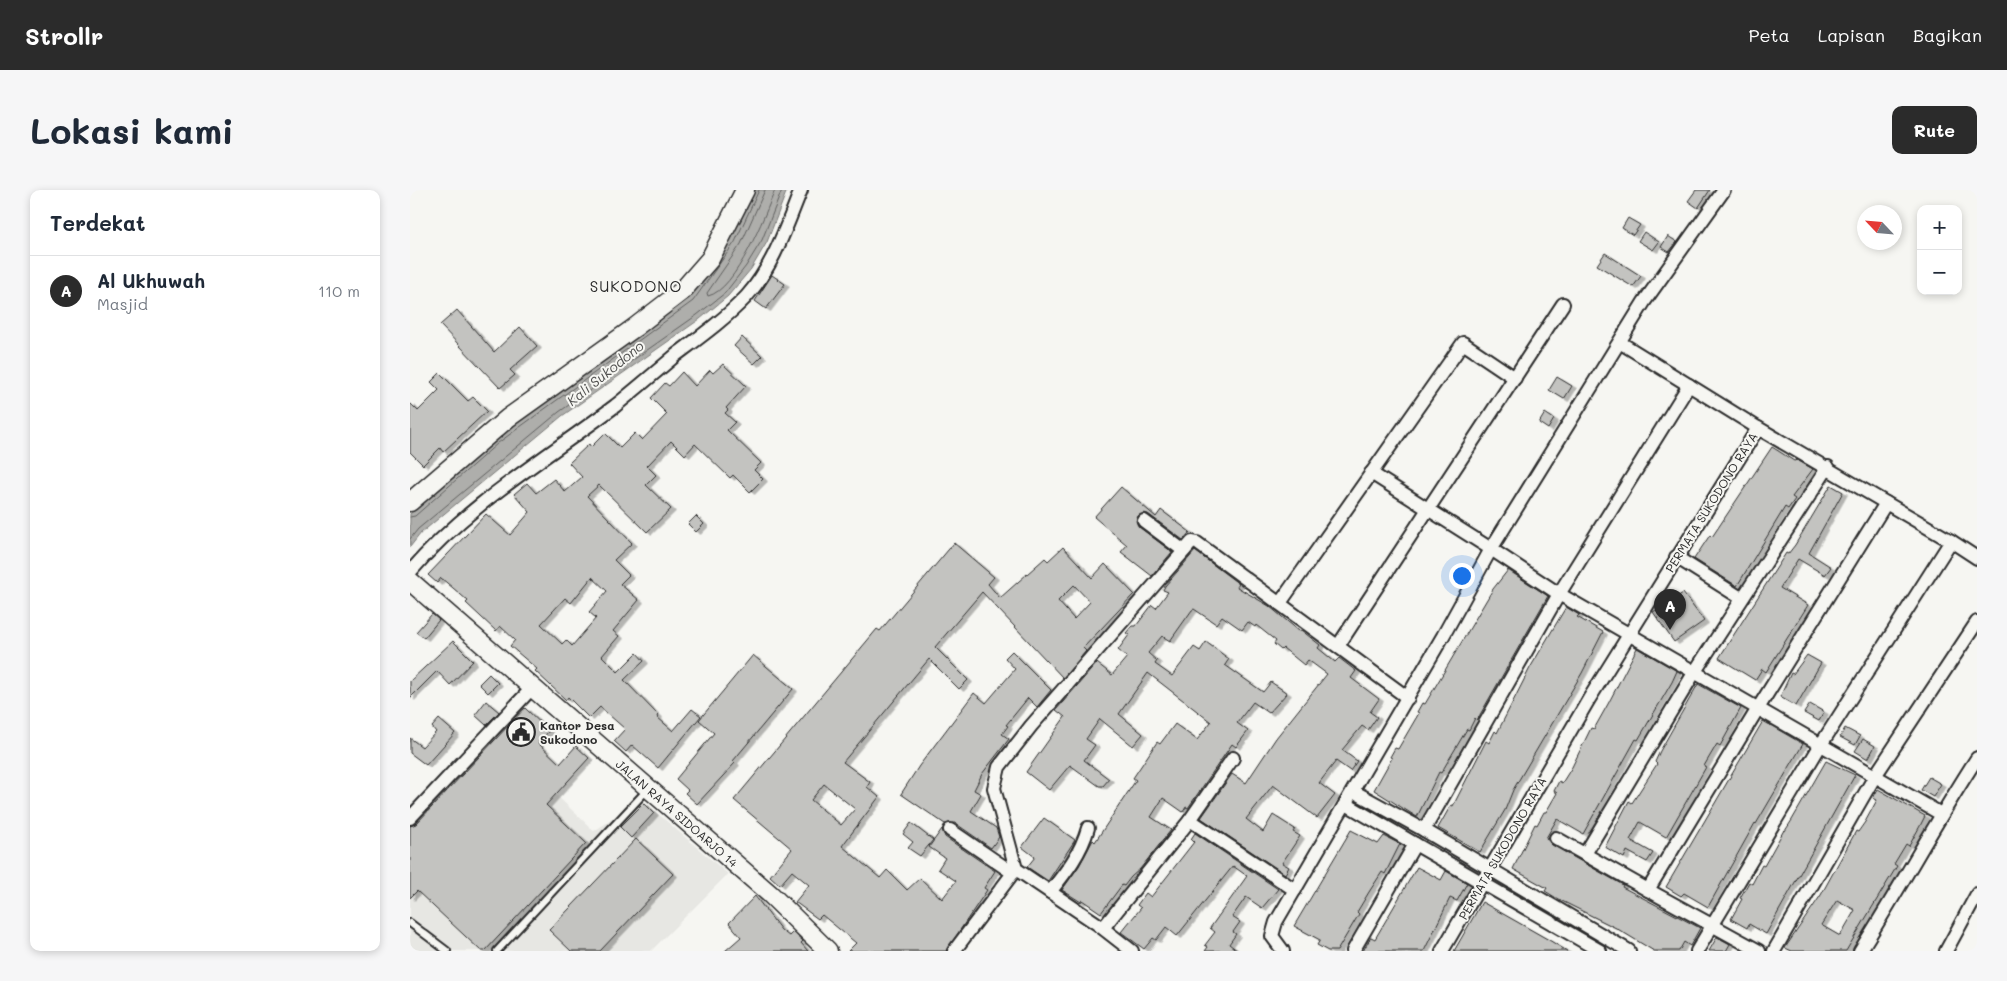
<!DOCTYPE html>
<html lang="id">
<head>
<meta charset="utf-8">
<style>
	:root { --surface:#fff; --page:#f6f6f7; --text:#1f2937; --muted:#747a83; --line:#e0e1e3; --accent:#2b2b2b }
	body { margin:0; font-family:Mali,sans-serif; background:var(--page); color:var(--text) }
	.controls { position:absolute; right:15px; top:15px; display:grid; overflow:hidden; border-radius:10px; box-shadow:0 2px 8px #0003 }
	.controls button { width:45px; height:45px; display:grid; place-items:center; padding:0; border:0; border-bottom:1px solid var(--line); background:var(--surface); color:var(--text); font:25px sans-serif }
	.compass { position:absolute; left:1447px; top:15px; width:45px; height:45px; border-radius:50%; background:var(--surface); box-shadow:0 2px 8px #0003; rotate:296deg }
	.you { position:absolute; left:1051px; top:385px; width:18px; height:18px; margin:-12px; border:4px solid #fff; border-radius:50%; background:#1a73e8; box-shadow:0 0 0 8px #1a73e833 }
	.badge { display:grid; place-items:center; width:32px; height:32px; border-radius:50%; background:var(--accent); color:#fff; font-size:16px; font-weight:700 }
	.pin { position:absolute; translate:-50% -41px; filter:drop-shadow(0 1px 2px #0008) }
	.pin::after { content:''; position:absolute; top:26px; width:18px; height:15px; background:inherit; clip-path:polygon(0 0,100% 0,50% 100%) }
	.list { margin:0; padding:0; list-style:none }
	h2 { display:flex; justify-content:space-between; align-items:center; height:65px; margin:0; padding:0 20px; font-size:21px }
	h2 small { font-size:16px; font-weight:400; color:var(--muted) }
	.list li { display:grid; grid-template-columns:32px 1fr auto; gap:15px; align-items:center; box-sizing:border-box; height:70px; padding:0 20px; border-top:1px solid var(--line) }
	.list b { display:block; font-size:19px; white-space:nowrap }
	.list p { margin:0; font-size:16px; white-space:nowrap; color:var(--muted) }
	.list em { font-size:16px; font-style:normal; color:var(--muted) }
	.map { position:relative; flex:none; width:1567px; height:761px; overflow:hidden; border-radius:10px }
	header { display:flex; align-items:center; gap:30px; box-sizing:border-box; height:70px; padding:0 25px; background:var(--accent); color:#fff }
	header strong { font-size:24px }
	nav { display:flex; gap:28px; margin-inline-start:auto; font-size:18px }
	.intro { display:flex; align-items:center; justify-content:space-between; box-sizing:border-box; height:120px; padding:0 30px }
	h1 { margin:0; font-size:35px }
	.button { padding:12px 22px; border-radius:10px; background:var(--accent); color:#fff; font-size:18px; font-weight:700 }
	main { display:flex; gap:30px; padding:0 30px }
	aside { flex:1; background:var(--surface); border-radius:10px; box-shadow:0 2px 8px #0003 }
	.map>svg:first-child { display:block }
</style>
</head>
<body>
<header>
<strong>Strollr</strong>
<nav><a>Peta</a><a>Lapisan</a><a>Bagikan</a></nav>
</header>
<div class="intro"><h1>Lokasi kami</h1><a class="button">Rute</a></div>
<main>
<aside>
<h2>Terdekat<small></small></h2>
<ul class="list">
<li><span class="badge">A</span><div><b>Al Ukhuwah</b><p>Masjid</p></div><em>110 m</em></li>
</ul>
</aside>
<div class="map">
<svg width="1567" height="761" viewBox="0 0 1567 761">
	<defs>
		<filter id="shadow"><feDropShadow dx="4.5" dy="2.5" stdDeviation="0" flood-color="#0004"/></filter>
	</defs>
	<rect width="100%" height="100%" fill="#f6f6f2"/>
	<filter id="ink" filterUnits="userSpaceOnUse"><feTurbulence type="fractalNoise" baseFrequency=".02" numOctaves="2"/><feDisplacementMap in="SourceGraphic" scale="10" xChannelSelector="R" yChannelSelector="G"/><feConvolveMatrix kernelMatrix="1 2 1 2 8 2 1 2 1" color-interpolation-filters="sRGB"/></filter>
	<g filter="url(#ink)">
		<!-- built -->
		<path fill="#e7e7e3" d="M80,542L184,641L232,610L318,684L241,761H0V630Z"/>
		<!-- water -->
		<path fill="#aeaeab" stroke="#7a7a78" d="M345,0H377L357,52L341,79L318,106L290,129L152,226L11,343L0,357V324L85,249L280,108L321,49Z"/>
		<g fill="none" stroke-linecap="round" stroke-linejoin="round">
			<!-- shore -->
			<g stroke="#5f5f5e" stroke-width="1">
				<path d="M355,0L331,54L297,103L298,106C326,100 355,25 365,0"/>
				<path d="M0,327L5,326L88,253L283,111L325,52L349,0"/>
				<path d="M0,349L8,339L149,222L287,125L315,103L336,76L352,50L372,0"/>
			</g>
		</g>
		<!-- building -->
		<g fill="#c3c3c0" stroke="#2b2b2b" fill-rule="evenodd" filter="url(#shadow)">
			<path d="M1286,0H1300L1288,18L1278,11Z"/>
			<path d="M1218,28L1230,35L1223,45L1212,38Z"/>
			<path d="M1234,42L1249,52L1243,60L1228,51Z"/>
			<path d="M1258,46L1267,52L1259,62L1251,57Z"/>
			<path d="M1195,63L1231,86L1223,97L1187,75Z"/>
			<path d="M362,85L375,94L356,119L345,111Z"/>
			<path d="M47,120L84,162L110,137L127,156L100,180L105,185L90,198L30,135Z"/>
			<path d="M332,147L352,166L344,174L324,156Z"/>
			<path d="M313,174L336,196L316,218L318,220L315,223L325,232L317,240L351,273L344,280L353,289L340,302L323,285L320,288L285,254L275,265L261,251L237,276L246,285L236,295L261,319L237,342L189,295L177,306L222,353L204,370L219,385L210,394L229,410L203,441L209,446L192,466L208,482L227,463L234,471L214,490L248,525L247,527L263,541L282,519L291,526L248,578L222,555L216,562L204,551L215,539L190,517L179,528L158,507L156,510L125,481L127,479L100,456L105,450L90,436L86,441L56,413L58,411L43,398L31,388L27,393L18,385L76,324L100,345L120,322L104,304L117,293L126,303L144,289L155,302L172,287L159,273L179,254L181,257L195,243L210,258L225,243L232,250L257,224L241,208L255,193L259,196L272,182L285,196L300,180L303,183ZM182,387L197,401L179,422L186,428L162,456L156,450L152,454L131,434L155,408L161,413Z"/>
			<path d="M30,183L58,211L63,207L77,221L33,262L30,258L13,275L0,262V213L8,221L29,200L21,192Z"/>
			<path d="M1147,187L1162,196L1154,209L1139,200Z"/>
			<path d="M1135,223L1144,229L1138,239L1129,233Z"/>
			<path d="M1362,257L1384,271L1387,270L1403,279L1382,307L1385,309L1378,319L1375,317L1327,396L1284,369L1300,345L1302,347Z"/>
			<path d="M1421,295L1433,302L1399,363L1421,377L1415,385L1388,369L1370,398L1398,415L1356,482L1352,479L1345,490L1309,468L1376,363L1378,364L1385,355Z"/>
			<path d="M711,297L746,327L751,320L780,342L773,350L738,324L734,323L728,326L726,331L729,337L762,362L742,386L711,362L717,355L684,327Z"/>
			<path d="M286,326L294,334L286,342L278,334Z"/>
			<path d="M544,353L584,387L578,394L590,408L635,368L638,371L653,357L682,388L695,374L724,404L673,458L676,461L653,488L572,402L525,457L558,490L549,499L519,469L433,572L460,592L457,597L469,607L432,656L470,688L477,680L497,700L510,688L532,709L546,691L528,679L535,668L519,657L532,639L535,647L585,681L574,698L577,700L536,761H438L446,753L412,725L408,729L385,712L399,695L382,681L370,695L360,686L382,659L324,610L467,439L470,441ZM664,395L680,412L664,429L648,411ZM414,594L445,619L431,635L401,610Z"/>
			<path d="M785,361L829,394L827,397L859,416L889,441L891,440L910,455L908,458L925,472L929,468L946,481L941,488L969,509L960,522L967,527L958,540L952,536L932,560L947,571L940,581L926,571L909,593L925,605L907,628L863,595L836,629L853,642L863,625L885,639L883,642L890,646L872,673L879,677L875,684L791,628L822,584L836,593L866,548L917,484L898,470L894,475L873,458L871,460L864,454L866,451L846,435L845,437L838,432L832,440L812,426L806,434L784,419L782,420L760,451L752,446L738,463L747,471L745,474L762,486L784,457L790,461L796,452L819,469L815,475L853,502L861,492L877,503L859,523L843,512L827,533L838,541L826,557L822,554L778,618L776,617L773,622L753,608L741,627L761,640L730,679L721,687L714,696L712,695L691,723L672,710L671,712L652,700L669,676L683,650L685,652L726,590L723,588L747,552L750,554L765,534L787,550L801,532L738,483L709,524L733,544L723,556L690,529L676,549L685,555L674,570L699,589L693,596H689L660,575L639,600L616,582L655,527L646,520L687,473L702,485L717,467L708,460L719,445L716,443L722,436H726L742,415L746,418L758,402L753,400L755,396Z"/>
			<path d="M1098,380L1138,406L1067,530L1065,528L1059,540L1057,539L1031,583L1029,582L1007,627L964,600L982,568L980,567L985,558L988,559L1009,523L1007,522L1012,513L1015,514L1083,399Z"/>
			<path d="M1273,403L1294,431L1264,452L1243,422Z"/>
			<path d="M1156,417L1169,425L1167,427L1193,442L1172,483L1103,600L1095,620L1070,662L1028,638L1041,615L1043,616L1076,551L1079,553L1085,541L1087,543L1120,478Z"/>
			<path d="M22,424L29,430L14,448L6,442Z"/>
			<path d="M43,451L63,471L40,495L27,481L0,508V491Z"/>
			<path d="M1227,458L1267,481L1262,492L1228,550L1226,549L1173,644L1147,629L1136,648L1142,655L1213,695L1212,697L1290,738L1280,756L1274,752L1269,761H1244L1206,738L1148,709L1135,701L1137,698L1103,679L1125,634L1127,635L1134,622H1136L1147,603L1144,601L1149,591L1152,593L1162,577L1181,538L1184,539L1198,514Z"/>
			<path d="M602,461L641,500L627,517L618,508L596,535L598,536L592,544L599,549L572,584L564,600L571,604L561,621L586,638L589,647L581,658L545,633L535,634L491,604L509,576L564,503L576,513L605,479L595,468Z"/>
			<path d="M343,465L383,499L323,571L325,573L287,614L275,603L278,600L266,589L304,543L289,530Z"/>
			<path d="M1397,465L1411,473L1386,516L1370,507L1381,483L1383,484Z"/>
			<path d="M79,484L88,493L78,503L69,494Z"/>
			<path d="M1288,494L1331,518L1310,556L1307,554L1294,576L1296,577L1256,647L1230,632L1220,650L1243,663L1237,672L1217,661L1214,668L1195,657L1219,611L1222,613L1247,574L1245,572L1250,561Z"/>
			<path d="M76,511L89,522L76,535L65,525Z"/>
			<path d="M1400,514L1414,522L1409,531L1394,523Z"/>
			<path d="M115,518L139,541L128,553L150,574L166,556L179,568L136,615L176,653L75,761H71L7,701L0,708V636L6,634Z"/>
			<path d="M29,529L45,543L16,575L0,563V548L12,557L26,542L22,537Z"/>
			<path d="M1353,531L1393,554L1346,634L1345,633L1298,717L1274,703L1271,706L1256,697Z"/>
			<path d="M1435,538L1450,546L1445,555L1430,547Z"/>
			<path d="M1453,549L1465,556L1458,569L1445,561Z"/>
			<path d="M1416,571L1445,585L1356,744L1339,734L1337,738L1321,729L1332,709L1330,708L1339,692L1342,694L1352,675L1354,676L1374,640L1375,641L1382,630Z"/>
			<path d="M1519,587L1531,594L1523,607L1511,600Z"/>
			<path d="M1468,599L1515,626L1510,636L1499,656L1496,654L1484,674L1487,676L1436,761H1382L1375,758L1411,705L1446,641L1448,642L1455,632L1467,610L1463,608ZM1427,710L1445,720L1430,746L1411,735Z"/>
			<path d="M234,613L244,623L221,648L210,637Z"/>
			<path d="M634,628L665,650L638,691L617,677L625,667L612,657Z"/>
			<path d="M501,633L523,650L510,666L498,658L503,652L493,644Z"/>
			<path d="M941,640L968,654L974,646L990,654L975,684L972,682L959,702L947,722L949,724L927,761H918L907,755L910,750L884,736Z"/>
			<path d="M785,643L868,699L852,718L836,707L822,727L830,732L823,742L826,744L819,754L828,761H795L798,757L795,755L805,742L800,738L837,686L823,676L767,746L756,737L746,750L743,748L734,759L711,742L731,718L727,715L736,703L741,707L784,652L781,649Z"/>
			<path d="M226,649L263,684L190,761H161L139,740Z"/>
			<path d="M1007,677L1031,690L1036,681L1057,693L1047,711L1040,708L1014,761H953L961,747L965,749Z"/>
			<path d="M345,706L371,740L379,746L383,742L393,751L391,753L398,761H315L331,747L319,733Z"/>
			<path d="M1072,712L1139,750L1157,761H1044Z"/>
			<path d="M1307,747L1320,754L1316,761H1299Z"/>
		</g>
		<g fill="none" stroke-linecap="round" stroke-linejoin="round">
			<defs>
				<g id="lane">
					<path d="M0,733L37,761"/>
					<path d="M87,761L238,599"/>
				</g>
				<g id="street">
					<path d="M1211,153L1348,238"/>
					<path d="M961,283L1081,359L1234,112L1314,0"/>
					<path d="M734,331L774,361"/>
					<path d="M1541,351L1567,368"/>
					<path d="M1266,367L1331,408"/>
					<path d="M0,382C58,314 135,269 205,216C226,199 246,182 266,165C290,147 315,129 336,107C363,77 376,37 391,0"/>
					<path d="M870,413L1053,153L1105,188"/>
					<path d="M928,456L1153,114"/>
					<path d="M943,601L1014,640L1219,761"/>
					<path d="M936,614L1190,761"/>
					<path d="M0,628L123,497"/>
					<path d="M780,630L885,700"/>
					<path d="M540,640L603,683"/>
					<path d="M1014,640L1149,404L1279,195"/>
					<path d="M1146,648L1238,700"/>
					<path d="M1175,664L1284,483L1418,277"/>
					<path d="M640,702C656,682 671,663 678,638"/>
					<path d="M693,738L780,630L823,568"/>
					<path d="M544,761L606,679"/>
					<path d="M722,761L686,733L606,679L584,598L589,577L621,536L782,352L787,353L998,508"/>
					<path d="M873,761L862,746L866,732L1033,446L1081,359L1149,404L1531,624"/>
					<path d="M943,761L1005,654"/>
					<path d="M1032,761L1179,509L1348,238L1541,351L1410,556L1287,761"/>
					<path d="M1349,761L1238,700L1347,520L1476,313"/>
					<path d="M1364,761L1465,586L1567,432"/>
					<path d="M1450,761C1490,698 1526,631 1567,568"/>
					<path d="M1536,761L1567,704"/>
				</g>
				<g id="secondary">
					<path d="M0,312L98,228L224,138L272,101L300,69L335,0"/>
					<path d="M0,391L360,704L418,761"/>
				</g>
			</defs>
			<!-- lane casing -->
			<use href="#lane" stroke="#2b2b2b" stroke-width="10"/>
			<!-- street casing -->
			<use href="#street" stroke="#2b2b2b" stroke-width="16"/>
			<!-- secondary casing -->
			<use href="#secondary" stroke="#2b2b2b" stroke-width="21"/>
			<!-- lane -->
			<use href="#lane" stroke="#f6f6f2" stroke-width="6"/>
			<!-- street -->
			<use href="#street" stroke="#f6f6f2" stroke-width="12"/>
			<!-- secondary -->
			<use href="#secondary" stroke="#f6f6f2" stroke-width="18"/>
		</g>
	</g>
	<!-- icons -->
	<defs>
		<symbol id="civic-ring" viewBox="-11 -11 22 22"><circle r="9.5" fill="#f6f6f2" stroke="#2b2b2b" stroke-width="1.5"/><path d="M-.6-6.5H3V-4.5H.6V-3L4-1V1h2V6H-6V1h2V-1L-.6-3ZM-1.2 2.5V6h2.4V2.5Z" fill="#2b2b2b"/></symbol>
	</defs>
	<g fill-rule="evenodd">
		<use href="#civic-ring" x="95" y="526" width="32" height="32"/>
	</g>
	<g text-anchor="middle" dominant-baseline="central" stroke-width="4" stroke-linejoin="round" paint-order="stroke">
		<!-- street labels -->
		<g font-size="12" fill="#2b2b2b" stroke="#f6f6f2">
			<text transform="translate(1301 312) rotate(-58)">PERMATA SUKODONO RAYA</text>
			<text transform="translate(267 623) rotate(41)">JALAN RAYA SIDOARJO 14</text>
			<text transform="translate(1092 658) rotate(-60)">PERMATA SUKODONO RAYA</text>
		</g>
		<!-- poi labels -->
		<g font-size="12" font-weight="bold" fill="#2b2b2b" stroke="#f6f6f2" text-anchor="start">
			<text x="130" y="535">Kantor Desa<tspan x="130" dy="14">Sukodono</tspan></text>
		</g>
		<!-- water labels -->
		<g font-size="14" font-style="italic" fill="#525251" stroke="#f6f6f2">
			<text transform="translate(195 183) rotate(-39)">Kali Sukodono</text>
		</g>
		<!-- quarter labels -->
		<g font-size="15" letter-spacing="1" fill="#2b2b2b" stroke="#f6f6f2">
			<text x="226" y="96">SUKODONO</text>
		</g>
	</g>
</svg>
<div class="controls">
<button>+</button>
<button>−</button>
</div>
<svg class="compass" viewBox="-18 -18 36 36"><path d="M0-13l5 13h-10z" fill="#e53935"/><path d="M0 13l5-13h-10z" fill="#747a83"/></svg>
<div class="you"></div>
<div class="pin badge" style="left:1260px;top:440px">A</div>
</div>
</main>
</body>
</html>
